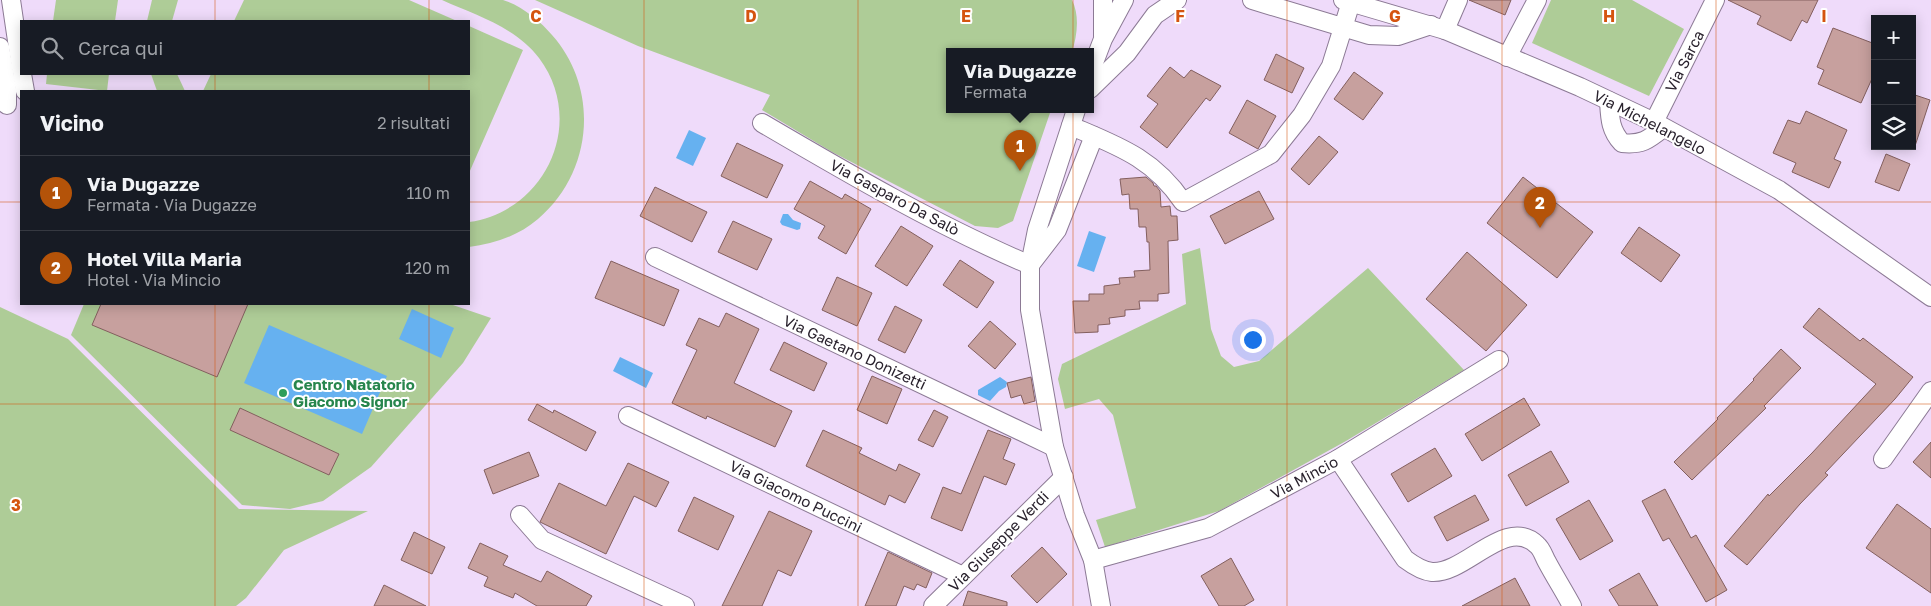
<!DOCTYPE html>
<html lang="it">
<head>
<meta charset="utf-8">
<style>
	:root { --surface:#171b24; --page:#20242c; --text:#f1f3f6; --muted:#9ea1a6; --line:#363941; --accent:#b45309 }
	body { margin:0; font-family:"Golos Text",sans-serif; background:var(--page); color:var(--text) }
	.controls { position:absolute; right:15px; top:15px; display:grid; overflow:hidden; border-radius:0px; box-shadow:0 2px 12px #0003 }
	.controls button { width:45px; height:45px; display:grid; place-items:center; padding:0; border:0; border-bottom:1px solid var(--line); background:var(--surface); color:var(--text); font:25px sans-serif }
	.you { position:absolute; left:1252px; top:339px; width:18px; height:18px; margin:-12px; border:4px solid #fff; border-radius:50%; background:#1a73e8; box-shadow:0 0 0 8px #1a73e833 }
	.badge { display:grid; place-items:center; width:32px; height:32px; border-radius:50%; background:var(--accent); color:#fff; font-size:16px; font-weight:700 }
	.pin { position:absolute; translate:-50% -41px; filter:drop-shadow(0 1px 2px #0008) }
	.pin::after { content:''; position:absolute; top:26px; width:18px; height:15px; background:inherit; clip-path:polygon(0 0,100% 0,50% 100%) }
	.popup { position:absolute; left:946px; top:48px; width:148px; height:65px; box-sizing:border-box; display:grid; place-content:center; border-radius:0px; background:var(--surface); filter:drop-shadow(0 1px 4px #0005); font-size:16px; white-space:nowrap; color:var(--muted) }
	.popup b { font-size:19px; color:var(--text) }
	.popup::after { content:''; position:absolute; left:50%; top:100%; margin-left:-10px; border:10px solid transparent; border-top-color:var(--surface) }
	.list { margin:0; padding:0; list-style:none }
	h2 { display:flex; justify-content:space-between; align-items:center; height:65px; margin:0; padding:0 20px; font-size:21px }
	h2 small { font-size:16px; font-weight:400; color:var(--muted) }
	.list li { display:grid; grid-template-columns:32px 1fr auto; gap:15px; align-items:center; box-sizing:border-box; height:75px; padding:0 20px; border-top:1px solid var(--line) }
	.list b { display:block; font-size:19px; white-space:nowrap }
	.list p { margin:0; font-size:16px; white-space:nowrap; color:var(--muted) }
	.list em { font-size:16px; font-style:normal; color:var(--muted) }
	.icon { flex:none; width:28px; height:28px; fill:none; stroke:currentColor; stroke-width:2; stroke-linecap:round; stroke-linejoin:round }
	.map { position:relative; flex:none; width:1931px; height:606px; overflow:hidden }
	.search { position:absolute; background:var(--surface); box-shadow:0 2px 12px #0003; left:20px; top:20px; width:450px; height:55px; display:flex; align-items:center; gap:12px; box-sizing:border-box; padding:0 18px; border-radius:0px; color:var(--muted); font-size:19px }
	.panel { position:absolute; background:var(--surface); box-shadow:0 2px 12px #0003; left:20px; top:90px; width:450px; height:215px; border-radius:0px }
	.map>svg:first-child { display:block }
</style>
</head>
<body>
<div class="map">
<svg width="1931" height="606" viewBox="0 0 1931 606">
	<rect width="100%" height="100%" fill="#efdbfa"/>
	<!-- green -->
	<g fill="#aecc97">
		<path d="M56,0H118L115,21H53Z"/>
		<path d="M152,0H178L172,21H147Z"/>
		<path d="M244,0H409L457,21H234Z"/>
		<path d="M442,0C457,0 491,0 503,0C522,6 540,21 552,35C600,89 593,172 538,219C518,236 494,244 469,247V222C546,211 587,122 539,58C516,27 475,15 442,0Z"/>
		<path d="M535,0H1072C1080,16 1077,36 1072,52H950V110H1051L1013,221L998,228L975,226L832,152L762,110L770,95L638,46Z"/>
		<path d="M1551,0H1632L1684,29L1649,96L1532,43Z"/>
		<path d="M469,26L523,50L469,173V91H203L211,74H469Z"/>
		<path d="M47,74H109L107,91L46,84Z"/>
		<path d="M151,74H177L185,91H157Z"/>
		<path d="M1200,248L1211,329L1221,356L1234,367L1259,361L1368,268L1464,370L1346,441L1219,511L1105,547L1096,520L1136,508L1113,415L1099,399L1065,409L1058,379L1062,364L1186,304L1182,254Z"/>
		<path d="M84,304H450L491,318L463,363L371,467L323,501L290,509L242,505L71,335Z"/>
		<path d="M0,307L68,339L239,509L368,511L284,550L246,598L236,606H0Z"/>
	</g>
	<!-- water -->
	<g fill="#66b1f0">
		<path d="M689,130L706,138L693,166L676,158Z"/>
		<path d="M783,214H788L793,220L801,223L800,229L797,230L782,225L780,222Z"/>
		<path d="M1089,231L1106,237L1094,272L1077,266Z"/>
		<path d="M412,309L454,328L441,358L399,339Z"/>
		<path d="M269,325L387,376L362,434L244,383Z"/>
		<path d="M620,357L653,373L646,388L613,371Z"/>
		<path d="M1000,377L1007,382L1006,387L999,391L990,401L978,395V390Z"/>
	</g>
	<!-- building -->
	<g fill="#c7a09e" stroke="#835f5e">
		<path d="M1469,0H1511L1505,15Z"/>
		<path d="M1728,0H1818L1807,23L1802,20L1791,41L1757,24L1761,16Z"/>
		<path d="M1833,28L1875,44V72L1861,103L1818,84L1824,70L1817,67Z"/>
		<path d="M1276,54L1304,68L1292,93L1264,80Z"/>
		<path d="M1170,67L1184,78L1191,70L1221,86L1210,101L1206,98L1167,148L1140,127L1158,104L1147,96Z"/>
		<path d="M1354,72L1383,93L1363,120L1334,99Z"/>
		<path d="M1912,94L1930,100L1915,146L1912,145Z"/>
		<path d="M1247,100L1276,116L1258,149L1229,133Z"/>
		<path d="M1806,111L1847,130L1834,159L1841,162L1829,188L1792,172L1796,163L1773,153L1788,120L1800,124Z"/>
		<path d="M1319,136L1338,152L1309,185L1291,169Z"/>
		<path d="M737,143L783,165L767,198L721,176Z"/>
		<path d="M1886,154L1910,164L1899,191L1875,182Z"/>
		<path d="M1146,177L1153,183L1154,186H1156L1160,191L1161,207L1170,206L1171,216H1177L1178,240L1168,241L1169,293L1158,294V301H1139L1140,309L1125,310V316L1109,318L1110,324L1098,325V332L1075,333L1073,301H1089V294H1104V286L1120,284L1119,278L1135,277L1134,271L1150,270L1149,242H1147L1146,227H1139L1138,209H1130L1129,194L1122,195L1120,179Z"/>
		<path d="M1523,177L1593,232L1557,278L1487,223Z"/>
		<path d="M810,181L842,199L845,194L871,209L846,254L818,238L825,226L794,209Z"/>
		<path d="M655,187L707,212L692,242L640,216Z"/>
		<path d="M1259,191L1274,219L1225,244L1210,216Z"/>
		<path d="M733,221L772,239L757,270L718,252Z"/>
		<path d="M901,226L933,246L907,286L875,266Z"/>
		<path d="M1639,227L1680,255L1661,282L1621,253Z"/>
		<path d="M1467,252L1527,305L1486,351L1426,299Z"/>
		<path d="M960,260L994,282L977,308L943,285Z"/>
		<path d="M611,261L679,290L664,326L595,298Z"/>
		<path d="M837,277L872,293L857,326L822,310Z"/>
		<path d="M101,304H248L217,377L92,325Z"/>
		<path d="M895,306L922,320L905,353L878,340Z"/>
		<path d="M1819,308L1860,341L1863,338L1913,377L1895,399L1825,473L1828,475L1800,504L1747,565L1724,546L1768,494L1769,496L1812,453L1876,384L1803,327Z"/>
		<path d="M726,313L759,329L734,383L792,411L775,447L707,416L706,419L672,403L697,350L686,345L699,318L719,327Z"/>
		<path d="M990,321L1016,344L995,369L968,346Z"/>
		<path d="M784,342L827,363L814,391L770,370Z"/>
		<path d="M1781,349L1801,368L1764,406L1766,408L1692,480L1674,462L1718,419L1717,418L1754,380L1753,379Z"/>
		<path d="M872,376L902,389L887,424L857,410Z"/>
		<path d="M1031,377L1035,401L1024,404L1021,395L1011,398L1007,383Z"/>
		<path d="M1524,398L1540,425L1482,461L1465,434Z"/>
		<path d="M537,404L553,413L554,410L596,432L586,451L528,420Z"/>
		<path d="M240,408L339,454L329,475L230,430Z"/>
		<path d="M934,410L948,417L933,447L918,440Z"/>
		<path d="M823,430L862,448L859,453L896,471L899,464L920,474L905,503L889,495L885,505L806,466Z"/>
		<path d="M988,430L1011,439L1003,459L1015,464L1006,485L984,476L962,531L931,518L943,487L961,494Z"/>
		<path d="M1931,442V478L1913,462Z"/>
		<path d="M1435,448L1452,476L1408,502L1391,474Z"/>
		<path d="M1551,451L1569,482L1526,506L1508,475Z"/>
		<path d="M529,452L539,476L493,494L484,470Z"/>
		<path d="M628,463L669,482L656,507L634,496L606,554L540,522L559,483L606,506Z"/>
		<path d="M1665,489L1691,538L1696,535L1727,590L1706,602L1669,538L1663,541L1642,501Z"/>
		<path d="M1475,495L1489,520L1447,541L1434,517Z"/>
		<path d="M694,497L734,516L718,550L678,531Z"/>
		<path d="M1589,500L1613,541L1580,560L1556,519Z"/>
		<path d="M1897,504L1931,529V593L1866,548Z"/>
		<path d="M769,511L812,531L791,576L778,570L762,606H722Z"/>
		<path d="M414,532L445,547L432,574L401,560Z"/>
		<path d="M480,543L508,556L503,565L541,582L547,571L592,596L586,606H537L515,593L513,598L484,586L488,577L468,568Z"/>
		<path d="M1042,547L1067,574L1037,603L1011,576Z"/>
		<path d="M888,552L932,573L926,588L917,584L914,590L904,586L896,606H865Z"/>
		<path d="M1231,558L1254,600L1244,606H1219L1201,576Z"/>
		<path d="M1639,573L1658,606H1619L1609,590Z"/>
		<path d="M1515,578L1530,606H1462Z"/>
		<path d="M384,585L426,606H374Z"/>
		<path d="M968,591L1007,602V606H963Z"/>
	</g>
	<g fill="none" stroke-linecap="round" stroke-linejoin="round">
		<defs>
			<g id="minor">
				<path d="M11,0L21,68"/>
				<path d="M1103,0V36"/>
				<path d="M1252,0L1369,35L1398,36L1431,25"/>
				<path d="M1343,0L1445,30L1580,87L1654,122L1779,190L1931,297"/>
				<path d="M1445,30L1458,0"/>
				<path d="M0,47L7,89V105"/>
				<path d="M1507,57L1537,0"/>
				<path d="M1090,73L1103,39L1124,0"/>
				<path d="M22,74L25,91"/>
				<path d="M1090,89L1127,53L1155,15L1177,0"/>
				<path d="M1609,101C1610,118 1610,130 1622,143C1642,145 1648,140 1663,128"/>
				<path d="M1076,110L1037,230L1030,265V310L1054,447L1075,515L1093,560L1101,606"/>
				<path d="M1654,122L1715,0"/>
				<path d="M762,123C849,174 938,226 1030,265L1057,230L1094,136"/>
				<path d="M1071,126C1118,146 1153,158 1183,202L1271,154L1302,115L1331,66L1351,2"/>
				<path d="M655,257L1054,447"/>
				<path d="M628,416L963,576"/>
				<path d="M1338,459L1405,559C1413,565 1422,571 1432,572C1466,574 1506,515 1537,545C1542,549 1544,557 1547,562C1555,577 1564,591 1572,606"/>
				<path d="M1883,459L1931,391"/>
				<path d="M520,515L542,540L685,606"/>
				<path d="M1093,560L1208,528L1338,459L1499,360"/>
				<path d="M933,606L1064,477"/>
			</g>
		</defs>
		<!-- minor casing -->
		<use href="#minor" stroke="#8c7a95" stroke-width="20"/>
		<!-- minor -->
		<use href="#minor" stroke="#fff" stroke-width="18"/>
	</g>
	<!-- grid -->
	<path fill="none" stroke="#d5540f" stroke-width="1" stroke-opacity="0.55" d="M215,0V21M429,0V21M644,0V606M858,0V606M1073,0V606M1287,0V606M1502,0V606M1716,0V606M215,74V91M429,74V91M0,202H21M469,202H1931M215,304V606M429,304V606M0,404H1931"/>
	<!-- markers -->
	<circle fill="#2e9e5b" stroke="#fff" stroke-width="2" cx="283" cy="393" r="5"/>
	<g text-anchor="middle" dominant-baseline="central" stroke-width="4" stroke-linejoin="round" paint-order="stroke">
		<!-- street labels -->
		<g font-size="15" fill="#29222d" stroke="#fff">
			<text transform="translate(1684 61) rotate(-63)">Via Sarca</text>
			<text transform="translate(1650 122) rotate(27)">Via Michelangelo</text>
			<text transform="translate(895 197) rotate(28)">Via Gasparo Da Salò</text>
			<text transform="translate(855 352) rotate(25)">Via Gaetano Donizetti</text>
			<text transform="translate(1304 477) rotate(-28)">Via Mincio</text>
			<text transform="translate(796 496) rotate(26)">Via Giacomo Puccini</text>
			<text transform="translate(998 541) rotate(-45)">Via Giuseppe Verdi</text>
		</g>
		<!-- leisure labels -->
		<g font-size="15" font-weight="bold" fill="#27864d" stroke="#fff" text-anchor="start">
			<text x="293" y="384">Centro Natatorio<tspan x="293" dy="17">Giacomo Signor</tspan></text>
		</g>
	</g>
	<g font-size="16" text-anchor="middle" font-weight="bold" fill="#d5540f" stroke="#fff" stroke-width="4" stroke-linejoin="round" paint-order="stroke">
		<text x="536" y="22">C</text>
		<text x="751" y="22">D</text>
		<text x="966" y="22">E</text>
		<text x="1180" y="22">F</text>
		<text x="1395" y="22">G</text>
		<text x="1609" y="22">H</text>
		<text x="1824" y="22">I</text>
		<text x="16" y="511">3</text>
	</g>
</svg>
<div class="controls">
<button>+</button>
<button>−</button>
<button><svg class="icon" aria-label="layers" viewBox="0 0 24 24"><path d="M12 4l9 5-9 5-9-5zM3 14l9 5 9-5"/></svg></button>
</div>
<div class="you"></div>
<div class="pin badge" style="left:1020px;top:171px">1</div>
<div class="popup"><b>Via Dugazze</b>Fermata</div>
<div class="pin badge" style="left:1540px;top:228px">2</div>
<div class="search"><svg class="icon" aria-label="search" viewBox="0 0 24 24"><circle cx="10" cy="10" r="6"/><path d="M15 15l6 6"/></svg>Cerca qui</div>
<section class="panel">
<h2>Vicino<small>2 risultati</small></h2>
<ul class="list">
<li><span class="badge">1</span><div><b>Via Dugazze</b><p>Fermata · Via Dugazze</p></div><em>110 m</em></li>
<li><span class="badge">2</span><div><b>Hotel Villa Maria</b><p>Hotel · Via Mincio</p></div><em>120 m</em></li>
</ul>
</section>
</div>
</body>
</html>
